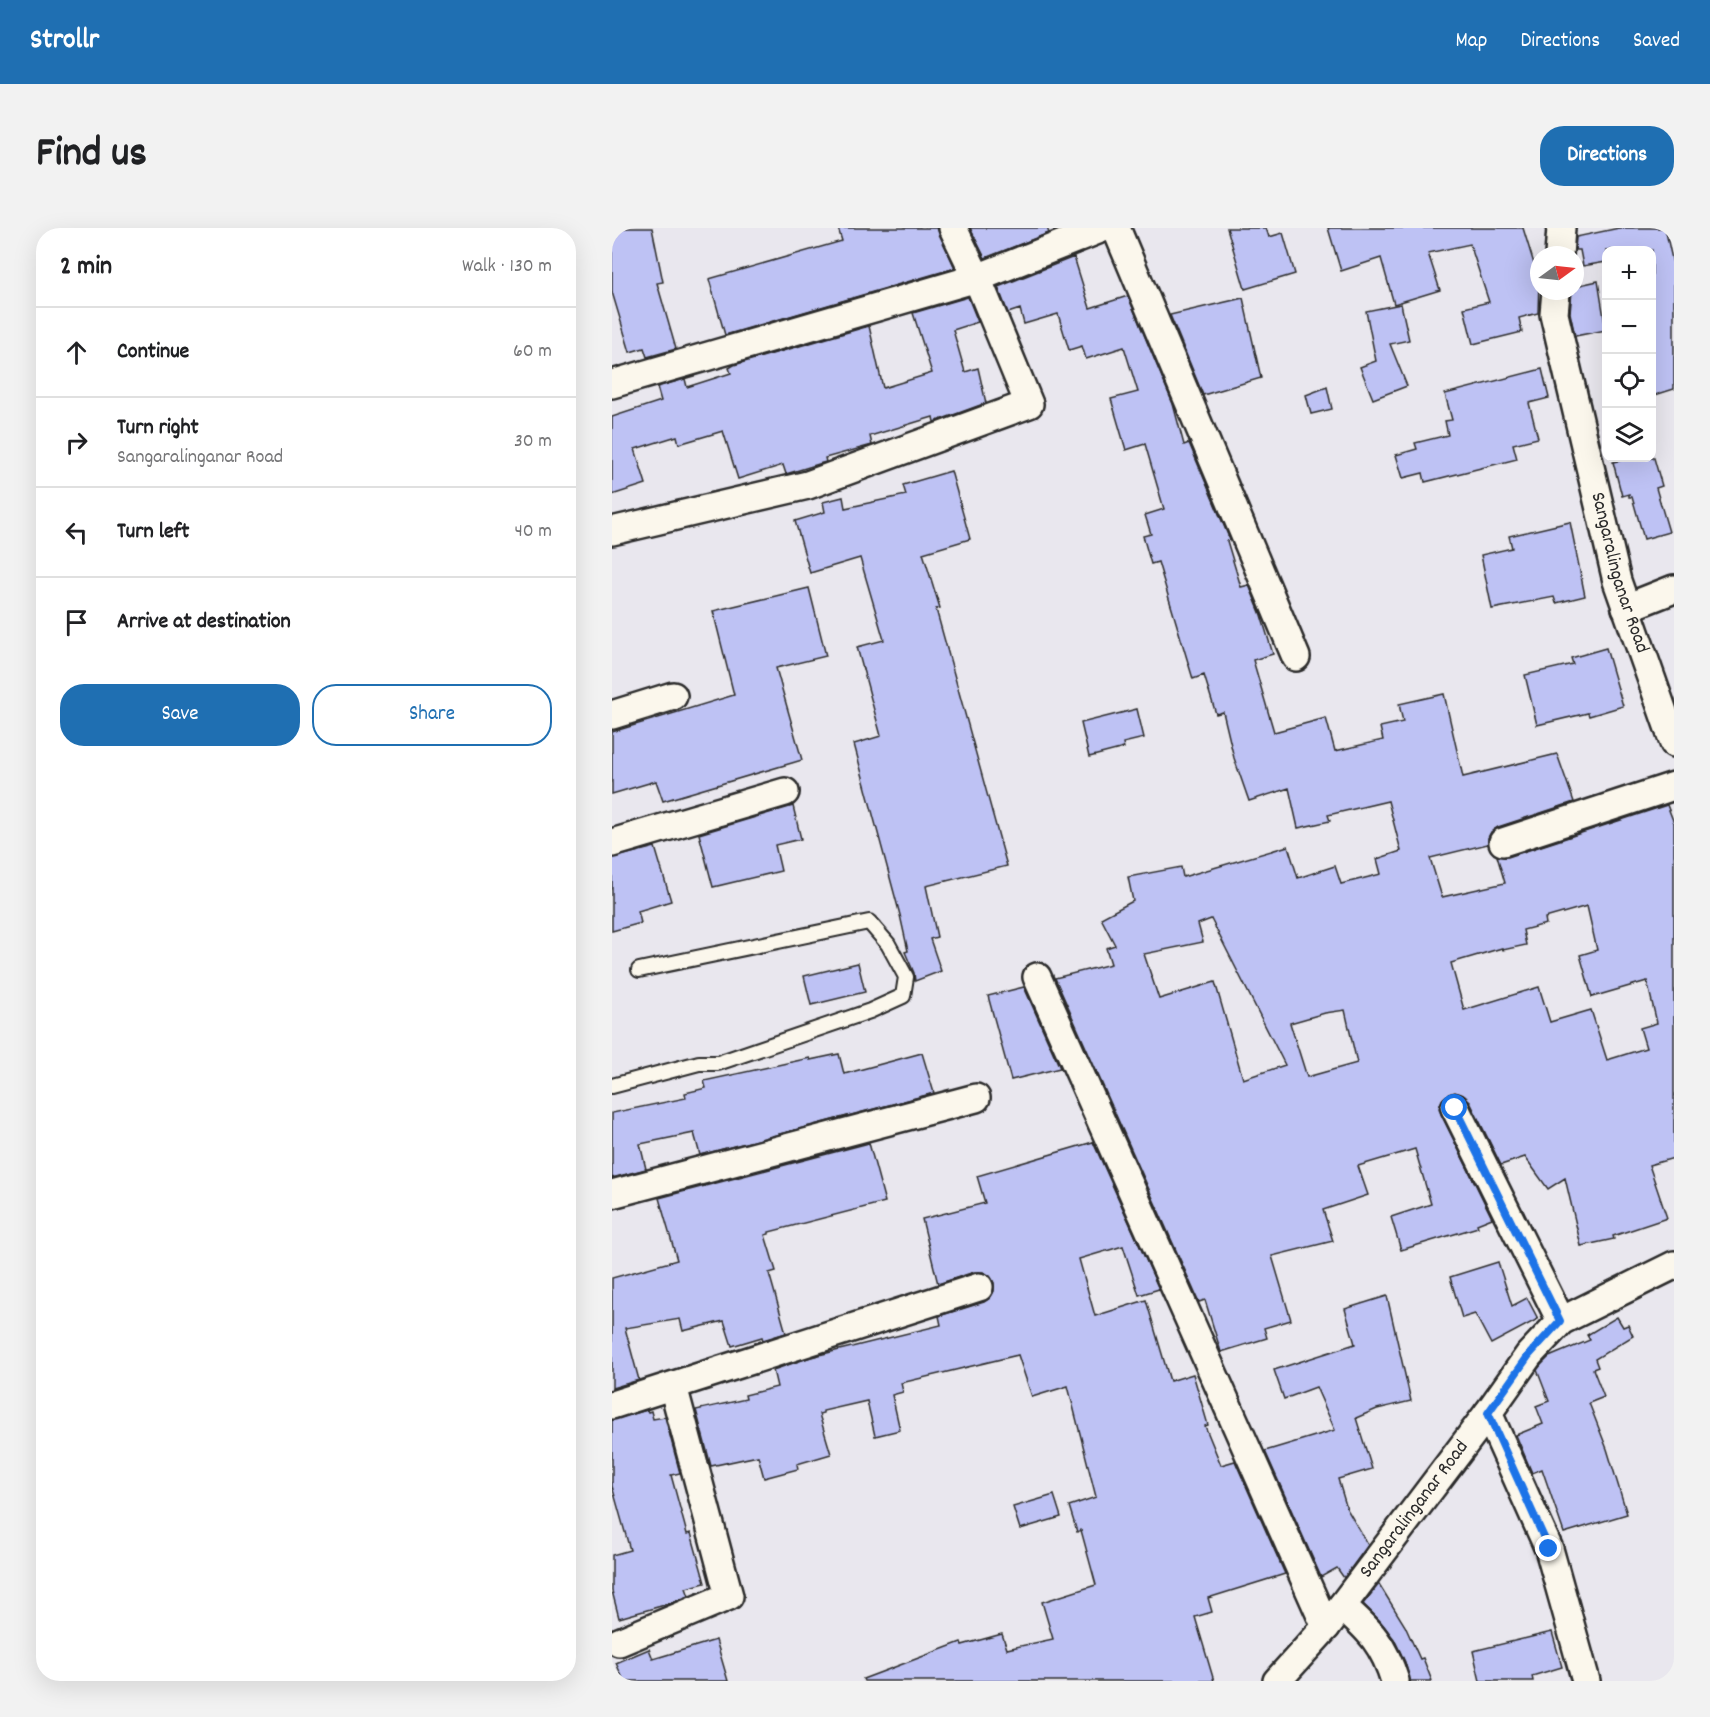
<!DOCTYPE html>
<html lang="en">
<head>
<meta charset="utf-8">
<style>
	:root { --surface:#fff; --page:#f2f2f2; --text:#202124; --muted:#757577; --line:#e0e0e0; --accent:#1f6fb2 }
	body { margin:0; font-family:Dekko,sans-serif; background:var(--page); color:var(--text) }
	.controls { position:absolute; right:18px; top:18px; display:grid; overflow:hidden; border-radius:12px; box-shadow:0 6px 24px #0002 }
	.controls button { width:54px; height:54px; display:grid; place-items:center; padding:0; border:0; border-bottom:2px solid var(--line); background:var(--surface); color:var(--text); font:30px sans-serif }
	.compass { position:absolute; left:918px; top:18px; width:54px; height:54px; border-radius:50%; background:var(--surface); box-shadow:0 6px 24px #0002; rotate:75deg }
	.stop { position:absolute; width:18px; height:18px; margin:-14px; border:4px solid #1a73e8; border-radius:50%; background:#fff }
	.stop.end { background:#1a73e8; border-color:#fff; box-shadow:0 2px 6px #0008 }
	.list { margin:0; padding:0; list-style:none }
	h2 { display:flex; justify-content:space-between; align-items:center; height:78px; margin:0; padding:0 24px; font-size:26px }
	h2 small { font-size:20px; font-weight:400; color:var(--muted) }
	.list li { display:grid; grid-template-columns:39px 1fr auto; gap:18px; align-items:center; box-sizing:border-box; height:90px; padding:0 24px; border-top:2px solid var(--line) }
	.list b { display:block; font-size:22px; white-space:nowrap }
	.list p { margin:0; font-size:20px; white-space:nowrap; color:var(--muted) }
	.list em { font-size:20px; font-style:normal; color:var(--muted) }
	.actions { display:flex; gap:12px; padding:18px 24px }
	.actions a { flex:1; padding:14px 0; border:2px solid var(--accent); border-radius:24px; text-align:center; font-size:21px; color:var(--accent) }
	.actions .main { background:var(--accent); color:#fff }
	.icon { flex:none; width:33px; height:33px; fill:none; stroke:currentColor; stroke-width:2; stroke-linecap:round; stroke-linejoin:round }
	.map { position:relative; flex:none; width:1062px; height:1453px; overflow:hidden; border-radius:24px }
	header { display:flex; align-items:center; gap:36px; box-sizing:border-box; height:84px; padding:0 30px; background:var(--accent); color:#fff }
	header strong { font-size:28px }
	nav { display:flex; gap:33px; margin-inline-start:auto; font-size:21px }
	.intro { display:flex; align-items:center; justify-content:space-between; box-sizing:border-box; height:144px; padding:0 36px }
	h1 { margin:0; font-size:42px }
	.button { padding:15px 27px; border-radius:24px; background:var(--accent); color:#fff; font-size:21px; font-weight:700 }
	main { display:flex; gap:36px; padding:0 36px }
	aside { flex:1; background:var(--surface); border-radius:24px; box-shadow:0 6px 24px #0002 }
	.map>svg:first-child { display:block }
</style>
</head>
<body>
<header>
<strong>Strollr</strong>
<nav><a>Map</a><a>Directions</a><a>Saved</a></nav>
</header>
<div class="intro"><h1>Find us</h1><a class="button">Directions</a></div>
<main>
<aside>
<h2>2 min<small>Walk · 130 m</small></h2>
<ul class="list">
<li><svg class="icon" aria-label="ahead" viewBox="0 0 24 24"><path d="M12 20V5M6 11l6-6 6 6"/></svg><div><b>Continue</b></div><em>60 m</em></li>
<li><svg class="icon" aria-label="right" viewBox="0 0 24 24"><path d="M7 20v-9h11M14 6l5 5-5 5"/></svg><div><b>Turn right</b><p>Sangaralinganar Road</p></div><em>30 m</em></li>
<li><svg class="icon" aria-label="left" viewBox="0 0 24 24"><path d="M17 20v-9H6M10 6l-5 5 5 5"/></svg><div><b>Turn left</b></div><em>40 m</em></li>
<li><svg class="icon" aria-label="arrive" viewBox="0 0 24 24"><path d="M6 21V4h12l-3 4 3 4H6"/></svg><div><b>Arrive at destination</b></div></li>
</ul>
<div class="actions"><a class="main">Save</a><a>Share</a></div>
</aside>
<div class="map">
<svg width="1062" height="1453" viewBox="0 0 1062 1453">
	<rect width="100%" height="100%" fill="#e9e7ee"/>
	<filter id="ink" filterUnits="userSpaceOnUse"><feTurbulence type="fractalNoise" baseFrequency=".0167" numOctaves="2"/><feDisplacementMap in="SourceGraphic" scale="12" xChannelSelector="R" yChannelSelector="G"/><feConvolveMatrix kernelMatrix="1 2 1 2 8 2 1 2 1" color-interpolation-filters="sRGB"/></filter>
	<g filter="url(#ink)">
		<!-- building -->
		<g fill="#bec2f4" stroke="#2b2b2b" stroke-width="1.5" fill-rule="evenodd">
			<path d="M0,0H40L51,54L45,55L64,121L35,129L32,120L18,124L0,64Z"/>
			<path d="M226,0H325L343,40L113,107L97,51L230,13Z"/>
			<path d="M358,0H435L437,5L373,30Z"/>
			<path d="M615,0H654L657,9L671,5L683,46L633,61Z"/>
			<path d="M716,0H911L927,52L926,85L907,90L910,104L861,116L852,80L877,74L858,16L816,25L828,62L782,76L769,30L729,43Z"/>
			<path d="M1007,0H1053L1062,40V161L1040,168V22H994V34L971,38L968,22H963L964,9Z"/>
			<path d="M462,29L478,80L516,68L561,176L572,217L577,215L618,312L615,313L629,359L637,357L649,387L661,426L641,432L662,504L714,490L723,523L771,512L768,499L791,494L787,476L832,466L851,549L945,526L962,574L886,599L879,604L876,610V616L818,630L830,669L893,655L885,628L896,629L1055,577L1062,595V930L1037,937L1055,990L1001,1008L1002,1011L969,1018L953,950L936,961L913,929L889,937L857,872L851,867L843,864L837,866L830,872L827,880L829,886L880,990L865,996L866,999L789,1022L779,989L819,976L803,921L746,938L756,967L711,982L721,1013L660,1028L679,1092L652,1100L655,1110L609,1124L593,1072L587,1074L443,750L499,736L494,720L503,717L489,690L521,673L516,649L569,639L571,649L676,618L686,650L723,638L729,656L769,646L765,631L789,623L776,573L716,587L718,593L686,600L677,560L637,573L622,530L611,484L604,486L592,447L581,451L546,334L539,336L531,308L539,306L533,287L552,281L533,216L514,222L499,171L526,164L512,119L474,131L470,118L457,122L446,86L412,96L408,81L396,85L386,59ZM975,678L985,722L968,727L980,769L1035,753L1045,795L1028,800L1034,820L995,832L979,782L938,794L927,759L852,782L839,735L890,720L891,722L914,717L911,702L934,696L933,690ZM599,691L673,837L631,851L603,754L547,771L532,726L591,714L586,696ZM733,782L745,835L695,849L678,795L713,785Z"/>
			<path d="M986,53L994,102L963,108L958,85L960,63H963V58Z"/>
			<path d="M356,69L366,94L341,102L353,144L366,140L374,175L322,194L321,189L258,208L260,217L213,230L214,234L210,235L174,246L171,237L126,251L111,203L67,216L65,208L23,221L34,256L0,267V189L49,173L45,159L73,151L75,159L119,145L117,140L122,137L257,98L271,160L320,145L301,85Z"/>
			<path d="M631,70L649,150L591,167L558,87Z"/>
			<path d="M789,76L797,112L778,116L795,158L761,171L748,139L764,133L754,83Z"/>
			<path d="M930,141L937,170L917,175L926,210L901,216L905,231L813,254L811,245L791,250L784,227L805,221L803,215L836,207L833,193L840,192L833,166Z"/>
			<path d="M715,159L720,181L699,186L694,167Z"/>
			<path d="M1020,230H1042L1050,258L1044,260L1057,304L1032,311L1020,269H1017V266L1010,268L1001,234Z"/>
			<path d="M339,243L358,311L311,325L328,380L324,381L395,638L314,658L325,709L318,711L329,743L303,753L302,745L293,724L296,723L288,687L242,516L269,508L245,419L272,412L248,330L198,345L183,293L213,284L211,274L231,269L233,280L294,267L291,257Z"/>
			<path d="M958,294L973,368L944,375L942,369L880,381L869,327L900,320L897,308Z"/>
			<path d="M197,360L214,428L164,440L190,532L51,573L44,553L0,566V504L122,467L101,383Z"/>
			<path d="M994,420L1011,478L977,488L976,485L925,497L913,447L961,436L959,430Z"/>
			<path d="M525,481L532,510L511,515L512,520L477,529L469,495Z"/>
			<path d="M181,578L189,611L163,617L169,643L101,659L87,606Z"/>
			<path d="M43,619L59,673L26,683L29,695L0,703V630Z"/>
			<path d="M246,735L253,764L199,777L192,748Z"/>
			<path d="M412,759L448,840L399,852L376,768Z"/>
			<path d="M310,825L322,865L88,927L82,905L28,916L34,941L0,950V885L74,870L73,865L94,860L92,853L198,830V832L227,826L232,846Z"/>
			<path d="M481,914L547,1061L527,1067L511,1018L467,1031L483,1088L534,1072L558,1153L581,1146L596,1197L593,1198L609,1237L623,1233L673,1346L596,1370L600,1384L583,1389L602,1453H252L251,1451L349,1414L350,1417L390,1406L395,1421L441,1411L430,1374L484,1357L469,1302L465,1304L457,1278L484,1269L456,1158L420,1169L406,1127L289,1155L291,1164L280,1167L288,1202L263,1208L255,1173L211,1183V1185L207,1186L219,1226L185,1236L186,1241L152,1250L146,1228L99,1238L84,1182L134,1171L133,1167L165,1159L161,1142L199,1129L329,1097L327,1088L372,1074L378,1070L382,1063V1055L378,1048L371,1044H362L326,1056L310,991L373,975L365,948Z"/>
			<path d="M257,915L273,974L157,1004V1006L153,1007L164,1043L157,1045L174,1105L151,1112L150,1109L120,1118L112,1093L71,1103L68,1091L13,1100L27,1152L0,1160V1050L65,1032L47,970Z"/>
			<path d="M886,1034L900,1078L915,1070L926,1091L879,1116L863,1086L850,1090L838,1049Z"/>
			<path d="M775,1068L799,1173L765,1181L744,1190L760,1241L726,1251L735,1281L756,1317L732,1350L725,1340L709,1349L653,1223L723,1202L704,1159L672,1171L662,1142L743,1116L733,1081Z"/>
			<path d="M1005,1089L1011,1099L1016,1097L1021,1108L983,1131L986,1139L981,1141L992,1169L977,1175L995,1221L1015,1286L952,1305L930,1241L920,1245L904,1207L931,1196L924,1178L937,1173L925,1142L929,1137L937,1129L978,1112L975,1107Z"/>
			<path d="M35,1182L36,1184L39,1183L41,1191L53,1189L68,1245L59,1247L75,1306L79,1305L93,1355L74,1360L77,1368L56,1376L7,1390L0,1363V1327L18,1322L0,1258V1192Z"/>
			<path d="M442,1267L449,1289L408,1301L401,1279Z"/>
			<path d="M767,1356L793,1398L808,1431L811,1430L820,1453H798L793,1434L782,1411L768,1393L751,1376Z"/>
			<path d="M940,1404L950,1439L920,1448L921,1453H868L861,1423Z"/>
			<path d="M104,1412L116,1453H12L4,1435L37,1421L41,1431Z"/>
		</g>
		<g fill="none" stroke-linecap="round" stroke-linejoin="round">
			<defs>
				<path id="service" d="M0,858L87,835H106L258,783L291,768L294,749L276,716L257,694L27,742"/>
				<g id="minor">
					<path d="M341,0L365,50L491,0"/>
					<path d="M504,0L684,429"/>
					<path d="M947,27L949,0"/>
					<path id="s1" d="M944,63L942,86L1005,353L1062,515"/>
					<path d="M0,156L365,50L417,176L196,257L0,303"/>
					<path d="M1014,380L1062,361"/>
					<path d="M0,487L61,468"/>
					<path d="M891,614L1062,558"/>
					<path d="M0,615L173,564"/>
					<path d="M425,749L714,1399"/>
					<path d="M843,880L949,1093"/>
					<path d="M0,966L364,870"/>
					<path d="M0,1177L367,1059"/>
					<path d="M876,1185L937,1321L974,1453"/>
					<path d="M730,1378C758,1402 772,1417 783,1453"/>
					<path d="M7,1414L117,1368L61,1158"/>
					<path id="s2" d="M665,1453L714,1399L876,1185L917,1127L949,1093L1062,1037"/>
				</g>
			</defs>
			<!-- service casing -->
			<use href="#service" stroke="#2b2b2b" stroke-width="18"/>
			<!-- minor casing -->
			<use href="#minor" stroke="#2b2b2b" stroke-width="32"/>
			<!-- service -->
			<use href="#service" stroke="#fbf7ec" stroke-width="14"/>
			<!-- minor -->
			<use href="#minor" stroke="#fbf7ec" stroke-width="27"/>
		</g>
	</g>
	<g fill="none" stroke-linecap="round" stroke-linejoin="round" filter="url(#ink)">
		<!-- route -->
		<path stroke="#1a73e8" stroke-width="8" d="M843,880L948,1093L917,1127L876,1185L937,1321"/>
	</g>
	<g text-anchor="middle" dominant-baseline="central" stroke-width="4.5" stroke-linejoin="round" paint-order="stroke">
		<!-- street labels -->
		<g font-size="20" fill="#2b2b2b" stroke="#fbf7ec">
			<text stroke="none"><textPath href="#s1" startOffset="290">Sangaralinganar Road</textPath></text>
			<text stroke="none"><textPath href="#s2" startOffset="220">Sangaralinganar Road</textPath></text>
		</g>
	</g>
</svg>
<div class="controls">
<button>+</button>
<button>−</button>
<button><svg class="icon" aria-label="locate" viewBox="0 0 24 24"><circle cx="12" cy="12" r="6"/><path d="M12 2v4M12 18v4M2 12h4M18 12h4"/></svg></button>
<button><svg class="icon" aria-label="layers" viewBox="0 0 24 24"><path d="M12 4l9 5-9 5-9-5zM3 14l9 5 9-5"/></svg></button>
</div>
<svg class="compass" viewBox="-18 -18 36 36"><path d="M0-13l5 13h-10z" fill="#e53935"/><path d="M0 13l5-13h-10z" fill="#757577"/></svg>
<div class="stop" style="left:843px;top:880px"></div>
<div class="stop end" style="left:937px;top:1321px"></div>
</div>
</main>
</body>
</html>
